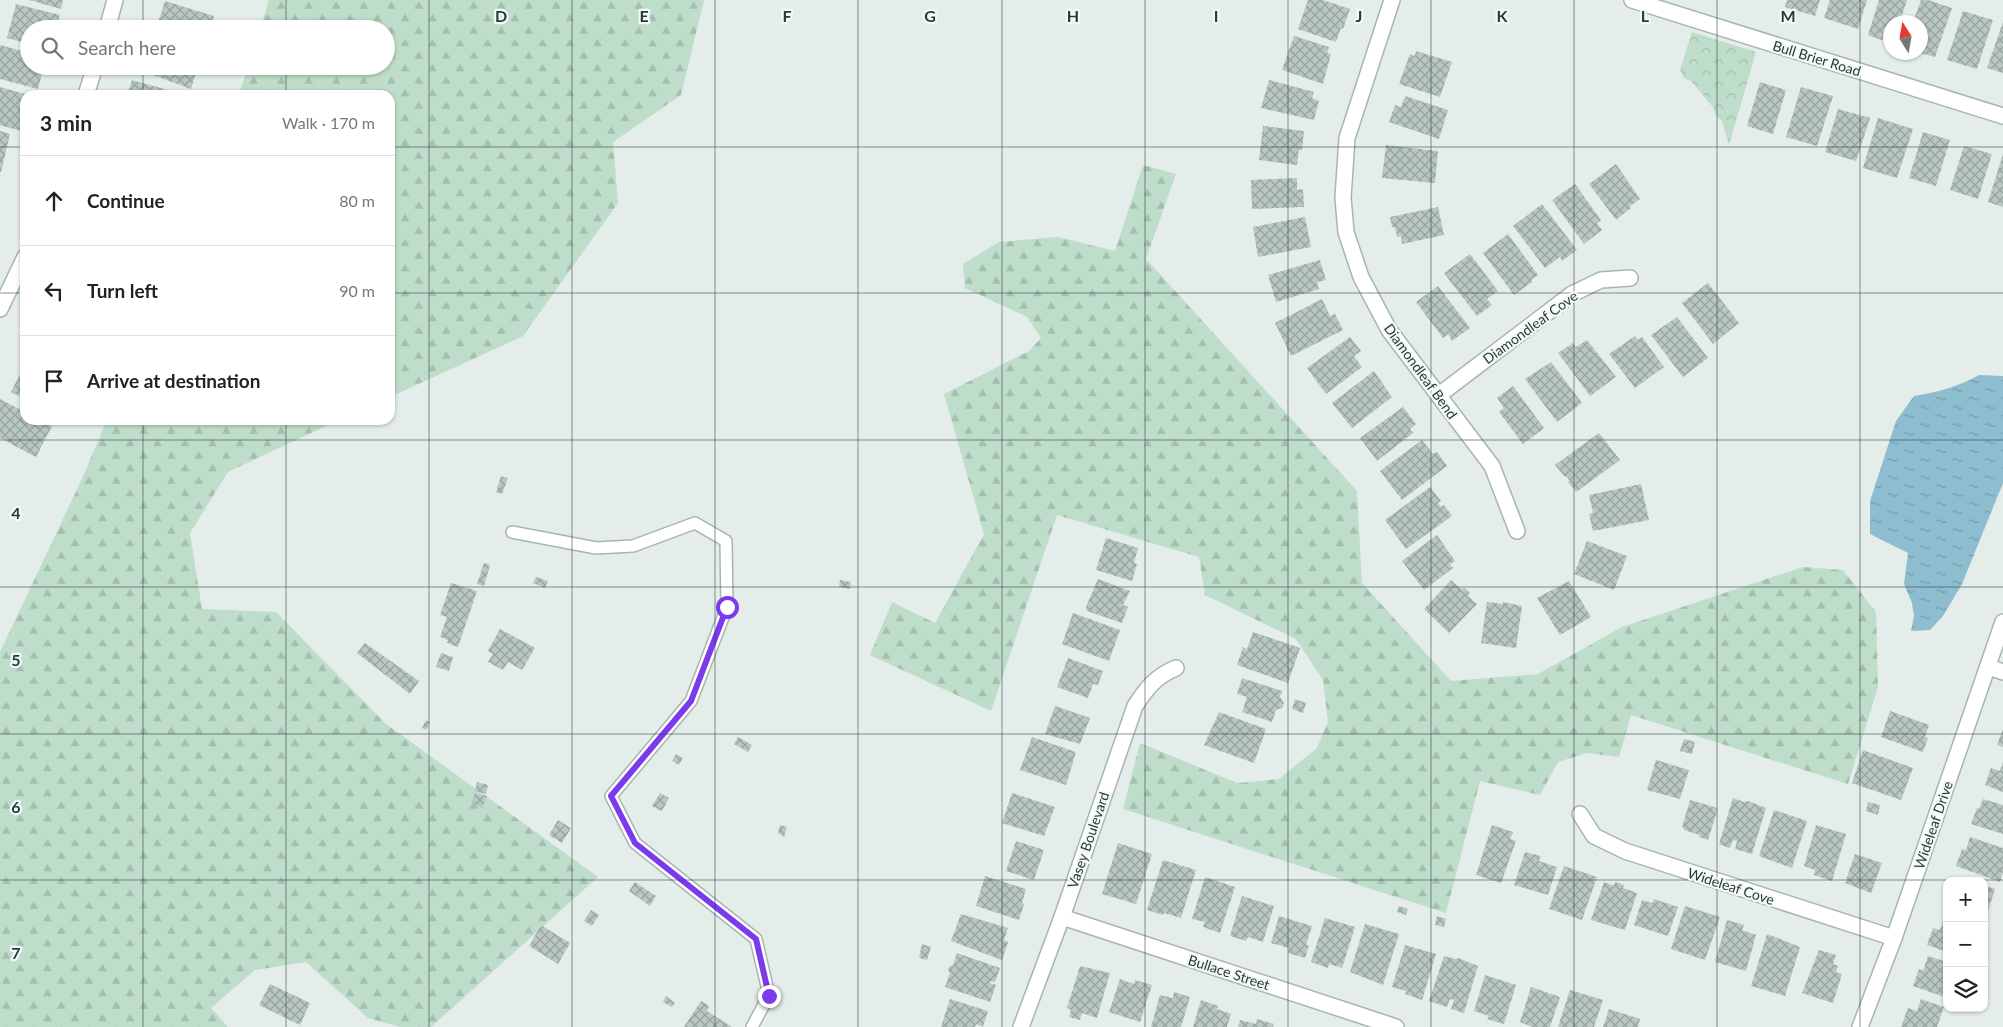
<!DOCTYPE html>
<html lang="en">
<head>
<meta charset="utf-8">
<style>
	:root { --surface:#fff; --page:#f2f2f2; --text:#222; --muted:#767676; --line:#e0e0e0 }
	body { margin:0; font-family:Lato,sans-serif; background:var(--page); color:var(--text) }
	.controls { position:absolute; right:15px; bottom:15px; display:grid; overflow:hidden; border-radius:10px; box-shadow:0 1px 4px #0004 }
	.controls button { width:45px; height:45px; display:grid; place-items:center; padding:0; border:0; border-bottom:1px solid var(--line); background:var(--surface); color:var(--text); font:25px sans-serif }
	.compass { position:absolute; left:1883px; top:15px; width:45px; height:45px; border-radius:50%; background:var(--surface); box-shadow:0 1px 4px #0004; rotate:349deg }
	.stop { position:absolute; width:15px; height:15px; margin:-11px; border:4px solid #7c3aed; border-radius:50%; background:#fff }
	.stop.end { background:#7c3aed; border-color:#fff; box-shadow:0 1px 5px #0008 }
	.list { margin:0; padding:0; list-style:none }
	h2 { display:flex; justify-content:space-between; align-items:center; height:65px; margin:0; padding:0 20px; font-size:21px }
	h2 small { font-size:16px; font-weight:400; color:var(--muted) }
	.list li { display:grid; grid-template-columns:32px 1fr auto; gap:15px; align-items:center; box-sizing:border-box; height:90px; padding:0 20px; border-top:1px solid var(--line) }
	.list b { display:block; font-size:19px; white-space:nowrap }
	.list em { font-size:16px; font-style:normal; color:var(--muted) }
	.icon { flex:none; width:28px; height:28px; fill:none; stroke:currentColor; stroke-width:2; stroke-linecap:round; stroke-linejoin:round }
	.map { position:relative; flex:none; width:2003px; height:1027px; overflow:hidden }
	.search { position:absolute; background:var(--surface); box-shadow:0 1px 4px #0004; left:20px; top:20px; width:375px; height:55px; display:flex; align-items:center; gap:12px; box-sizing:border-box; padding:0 18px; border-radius:28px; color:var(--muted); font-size:19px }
	.panel { position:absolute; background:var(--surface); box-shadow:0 1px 4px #0004; left:20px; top:90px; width:375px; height:335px; border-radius:15px }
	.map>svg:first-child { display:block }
</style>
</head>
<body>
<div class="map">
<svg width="2003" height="1027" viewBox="0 0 2003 1027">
	<defs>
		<pattern id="forest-firs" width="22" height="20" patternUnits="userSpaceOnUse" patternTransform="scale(1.25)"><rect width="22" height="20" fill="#beddca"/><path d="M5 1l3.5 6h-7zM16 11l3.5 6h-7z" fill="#a3bfae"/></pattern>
		<pattern id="park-crowns" width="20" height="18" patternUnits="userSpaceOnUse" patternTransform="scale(1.25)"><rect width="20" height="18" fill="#beddca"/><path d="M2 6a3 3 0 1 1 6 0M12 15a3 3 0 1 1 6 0" fill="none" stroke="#a3bfae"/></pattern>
		<pattern id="water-ripples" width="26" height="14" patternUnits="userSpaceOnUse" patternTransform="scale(1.25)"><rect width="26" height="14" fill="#8ebdcf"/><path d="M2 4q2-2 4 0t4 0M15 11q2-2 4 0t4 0" fill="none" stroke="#749ba9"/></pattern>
		<pattern id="building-cross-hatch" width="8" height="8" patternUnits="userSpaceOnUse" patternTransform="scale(1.25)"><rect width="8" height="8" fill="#b9c7c3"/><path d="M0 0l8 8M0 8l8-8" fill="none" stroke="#96a39f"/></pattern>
	</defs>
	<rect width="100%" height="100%" fill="#e4edea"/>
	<!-- forest -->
	<g fill="url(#forest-firs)">
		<path d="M269,0H704L681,95L613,142L618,203L523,336L390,397V95H239L248,66H386V29H260Z"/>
		<path d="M1143,165L1176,174L1146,259L1357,491L1362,583L1451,681L1538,674L1622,627L1803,567L1843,570L1876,612L1878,687L1848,784L1631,715L1619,757L1587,753L1558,762L1540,795L1480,781L1446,913L1123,809L1140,743L1237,783L1279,779L1317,748L1328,722L1323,680L1296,639L1205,595L1199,557L1057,515L991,711L870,655L892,602L935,623L984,534L944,394L1029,351L1041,338L1027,317L965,288L963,264L999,242L1058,237L1115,251Z"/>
		<path d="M107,420H339L228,472L190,533L202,609L276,612L386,724L598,877L431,1027H400L368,1018L306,962L255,970L211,1008L228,1027H0V652L81,481Z"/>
	</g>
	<!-- park -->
	<path fill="url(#park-crowns)" d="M1692,32L1756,52L1729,145L1722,121L1716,116L1712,106L1691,81L1684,78L1680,70Z"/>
	<!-- water -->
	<path fill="url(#water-ripples)" d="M1979,375L2003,376V483L1962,584L1943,616L1930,630L1911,631L1914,616L1912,603L1904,584L1908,553L1870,534V501L1896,421L1914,396C1938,392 1958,387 1979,375Z"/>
	<!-- building -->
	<g fill="url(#building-cross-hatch)">
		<path d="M29,0H63L61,9Z"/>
		<path d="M1308,0H1323L1350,9L1343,29L1341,28L1336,42L1298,29Z"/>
		<path d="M1787,0H1820L1815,16L1785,7Z"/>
		<path d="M1830,0H1867L1858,29L1824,18Z"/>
		<path d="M1879,0H1907L1900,22H1890V43L1868,35Z"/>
		<path d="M1921,0H1928L1952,8L1935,57L1920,53V22H1913Z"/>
		<path d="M165,1L214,16L211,29H156Z"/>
		<path d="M16,4L60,15L56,29H29V44L7,38Z"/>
		<path d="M1963,11L1993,20L1977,69L1947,60Z"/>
		<path d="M2003,22V73L1987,68Z"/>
		<path d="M1294,36L1329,47L1327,53L1331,54L1323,84L1282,70Z"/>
		<path d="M0,45L29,53V66H44L38,89L0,79Z"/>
		<path d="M1416,51L1452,62L1440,97L1399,84L1410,54L1415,56Z"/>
		<path d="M143,66H198L191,89L142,71Z"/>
		<path d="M132,80L182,94V95H127Z"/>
		<path d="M1269,80L1314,92L1312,98L1319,101L1314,120L1261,108Z"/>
		<path d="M1760,82L1786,90L1773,134L1747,126Z"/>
		<path d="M0,87L25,94L24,132L0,125Z"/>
		<path d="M1801,87L1833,96L1817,146L1786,137Z"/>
		<path d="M1405,96L1448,110L1439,139L1389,122L1395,105L1401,107Z"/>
		<path d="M1838,109L1870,118L1856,161L1825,152Z"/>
		<path d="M1878,118L1913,129L1897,178L1863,168Z"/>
		<path d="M1263,126L1304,131L1302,150L1299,149L1297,165L1259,160Z"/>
		<path d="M0,131L10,134L1,172H0Z"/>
		<path d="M1923,132L1950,140L1936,186L1909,178Z"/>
		<path d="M1386,145L1438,151L1435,183L1382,178Z"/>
		<path d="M1964,146L1992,154L1978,199L1950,190Z"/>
		<path d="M2003,154V207L1988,202Z"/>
		<path d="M1616,164L1640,199L1630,206L1631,208L1616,220L1589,184Z"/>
		<path d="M1297,178V190L1303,189L1304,207L1252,209L1251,180Z"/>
		<path d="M1575,184L1601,220L1597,223L1602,230L1584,244L1552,200Z"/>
		<path d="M1542,204L1577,250L1562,261L1560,257L1545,268L1513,226Z"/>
		<path d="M1438,207L1444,235L1402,244L1401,236L1397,237L1395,227H1392L1390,217Z"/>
		<path d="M1305,217L1311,247L1258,257L1253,227Z"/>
		<path d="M1508,234L1538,275L1531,280L1532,282L1514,295L1483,253Z"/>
		<path d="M1470,254L1498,291L1487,299L1492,305L1477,316L1444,273Z"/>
		<path d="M1320,260L1326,280L1317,282L1319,289L1276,302L1268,275Z"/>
		<path d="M1708,283L1739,323L1713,344L1682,303Z"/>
		<path d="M1438,286L1470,328L1452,341L1448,334L1443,338L1416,302Z"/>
		<path d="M1322,299L1330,316L1335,314L1343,330L1291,356L1275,323Z"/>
		<path d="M1677,317L1708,358L1683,377L1651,335Z"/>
		<path d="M1635,336L1638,340L1642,337L1664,367L1635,388L1609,354Z"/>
		<path d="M1350,337L1361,351L1354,356L1362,367L1326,394L1307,368Z"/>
		<path d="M1587,340L1616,377L1590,396L1558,353L1573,343L1576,347Z"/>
		<path d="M1551,362L1582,403L1557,422L1525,379Z"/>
		<path d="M24,366H25V399L11,392Z"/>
		<path d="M1374,371L1392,397L1352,428L1332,403Z"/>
		<path d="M1513,386L1544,428L1523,444L1499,412L1504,408L1497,398Z"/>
		<path d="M0,399L25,412V420H41L52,426L36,457L0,438Z"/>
		<path d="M1403,407L1416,424L1410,429L1413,433L1377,461L1360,438Z"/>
		<path d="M1599,433L1620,460L1576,492L1568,482L1570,481L1566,476L1565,477L1555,465Z"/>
		<path d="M1422,440L1433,454L1437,452L1447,466L1402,500L1380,471Z"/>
		<path d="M501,476L508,478L502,494L496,492Z"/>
		<path d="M1641,484L1649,520L1593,531L1589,514L1593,513L1589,495Z"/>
		<path d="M1430,487L1441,501L1438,503L1441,507L1444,505L1452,516L1406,549L1385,520Z"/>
		<path d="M1437,535L1455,561L1450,564L1453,568L1424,590L1402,561Z"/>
		<path d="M1106,538L1138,548L1134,563L1137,564L1132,581L1096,570Z"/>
		<path d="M1587,541L1627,556L1614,590L1574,574Z"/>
		<path d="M484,563L490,565L484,586L477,584Z"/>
		<path d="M536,577L548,581L545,588L533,583Z"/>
		<path d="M1098,579L1130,591L1123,605L1128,607L1122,623L1087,611L1086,607Z"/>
		<path d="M840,580L851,582L850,589L839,587Z"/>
		<path d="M1451,580L1462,590L1464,587L1470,593L1468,596L1477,604L1449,633L1424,609Z"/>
		<path d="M1569,581L1591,617L1560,635L1537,598Z"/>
		<path d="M451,583L477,591L458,647L447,643L448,640L440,637L447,617L440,615Z"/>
		<path d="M1487,602L1503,604V602L1522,606L1516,648L1481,643Z"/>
		<path d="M1073,613L1120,630L1109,661L1062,644Z"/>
		<path d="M500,629L535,648L522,670L508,662L503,670L488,662L493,654L488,651Z"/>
		<path d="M1253,632L1300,648L1288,683L1237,665L1243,647L1247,649Z"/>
		<path d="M365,643L419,681L410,694L357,653Z"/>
		<path d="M441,653L453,657L449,671L436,667Z"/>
		<path d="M1068,658L1103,671L1098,685L1093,684L1088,698L1057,687Z"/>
		<path d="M1242,678L1282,691L1280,697L1284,703L1282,708L1276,710L1272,722L1242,712L1247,697L1237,694Z"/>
		<path d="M1295,699L1306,703L1303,713L1292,709Z"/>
		<path d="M1055,706L1090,718L1080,744L1045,734Z"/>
		<path d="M1890,711L1929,725L1925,737L1928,738L1923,752L1881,737Z"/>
		<path d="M1219,712L1266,729L1254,763L1204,745Z"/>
		<path d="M426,720L430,722L426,730L422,728Z"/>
		<path d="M2003,729V747L1997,745Z"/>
		<path d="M738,737L752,745L748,752L734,744Z"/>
		<path d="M1032,737L1076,752L1066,785L1020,770Z"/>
		<path d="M1684,739L1695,742L1692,754L1680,751Z"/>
		<path d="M1863,750L1913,768L1901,800L1852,783Z"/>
		<path d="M676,754L683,758L679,765L672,761Z"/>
		<path d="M1656,760L1689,770L1680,799L1647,790Z"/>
		<path d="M2003,762V792L1985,785L1991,768L2000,771Z"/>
		<path d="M477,782L488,785L486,794L475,791Z"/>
		<path d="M660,793L669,798L662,811L652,806Z"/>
		<path d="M1012,793L1055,807L1044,836L1002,823Z"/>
		<path d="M475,794L487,796L482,808L472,802Z"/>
		<path d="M1733,798L1744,802L1748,801L1766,808L1752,854L1735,849L1737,841L1733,840L1730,848L1719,844Z"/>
		<path d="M1983,799L2003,805V834L1971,824L1977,808L1979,809Z"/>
		<path d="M1690,800L1718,808L1708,840L1699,837L1700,835L1684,830V828L1682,827Z"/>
		<path d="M1868,802L1880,805L1878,815L1866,811Z"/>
		<path d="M1774,810L1807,821L1792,868L1759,856Z"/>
		<path d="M558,820L571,828L562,843L549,835Z"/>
		<path d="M780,825L787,827L784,837L778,833Z"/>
		<path d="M1492,825L1513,832L1510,839L1516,841L1501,883L1476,875Z"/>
		<path d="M1816,825L1846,834L1832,881L1814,875L1815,870L1804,866Z"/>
		<path d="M1970,837L2003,848V872L2000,882L1956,866L1962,849L1966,850Z"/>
		<path d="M1016,841L1044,850L1034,880L1006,871Z"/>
		<path d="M1118,843L1152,854L1136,904L1102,894Z"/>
		<path d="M1525,852L1541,856L1539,861L1557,867L1548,895L1514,885Z"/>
		<path d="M1855,854L1882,863L1871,893L1845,883Z"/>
		<path d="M1163,860L1196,870L1181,918L1164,913L1163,915L1147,910Z"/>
		<path d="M1564,866L1597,877L1582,920L1549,909Z"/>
		<path d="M985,876L1026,889L1022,903L1024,904L1019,920L976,906Z"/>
		<path d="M1205,877L1235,887L1220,933L1203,927L1205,922L1192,919Z"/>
		<path d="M635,882L656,896L650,906L629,891Z"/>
		<path d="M1604,882L1614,886L1615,882L1624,885L1623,888L1637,893L1625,930L1591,920Z"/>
		<path d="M1984,885L1995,889L1985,920H1984Z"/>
		<path d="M1242,896L1274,906L1263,942L1248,937L1246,941L1230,936Z"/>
		<path d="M1654,899L1678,907L1668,936L1634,925L1642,900L1653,903Z"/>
		<path d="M1399,906L1408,909L1406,915L1397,912Z"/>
		<path d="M1685,906L1720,917L1705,960L1671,949Z"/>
		<path d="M591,910L599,915L592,926L584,921Z"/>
		<path d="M961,914L1008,928L1004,940L1008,942L1002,960L951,941Z"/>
		<path d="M1279,916L1312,926L1306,945H1309L1305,958L1288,953L1289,948L1271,943Z"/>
		<path d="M1437,916L1446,919L1444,927L1435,925Z"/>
		<path d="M1325,918L1355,927L1342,968L1329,964L1328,968L1311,962Z"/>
		<path d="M1944,919L1947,920V952L1927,945L1933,928L1940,930Z"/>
		<path d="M1727,920L1744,925L1742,930L1756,935L1746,971L1715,962Z"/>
		<path d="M1365,924L1399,934L1383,985L1350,972Z"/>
		<path d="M541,925L570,943L558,964L529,946Z"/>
		<path d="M1767,934L1800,947L1785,996L1751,986Z"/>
		<path d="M922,944L931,947L927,960L919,958Z"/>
		<path d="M1405,945L1436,954L1422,1000L1405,994L1406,991L1392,987Z"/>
		<path d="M1819,950L1836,955L1833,964L1838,966L1836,972L1842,974L1833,1003L1802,993Z"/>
		<path d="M957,953L1000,968L995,982L990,981V983L996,985L990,1002L945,987L950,973L948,970L950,966L953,965Z"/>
		<path d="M1444,956L1455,959L1458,958L1478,966L1464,1013L1451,1009L1454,1000L1450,999L1447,1007L1429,1001Z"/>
		<path d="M1928,956L1947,962V998L1913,986L1919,969L1923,971Z"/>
		<path d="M1080,966L1110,973L1097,1018L1082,1013L1080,1020L1069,1017L1071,1010L1067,1008Z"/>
		<path d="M1485,975L1516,985L1504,1024L1487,1019L1489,1016L1474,1011Z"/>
		<path d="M1120,979L1134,984L1135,980L1152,985L1140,1022L1109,1012Z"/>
		<path d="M270,984L310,1003L300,1025L259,1005Z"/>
		<path d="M1531,987L1560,997L1550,1027H1532L1520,1022Z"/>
		<path d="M1570,990L1603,1000L1594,1027H1558Z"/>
		<path d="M1174,992L1190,997L1181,1027H1151L1160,995L1173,998Z"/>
		<path d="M666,996L675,1003L672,1007L663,1002Z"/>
		<path d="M950,999L988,1011L983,1027L976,1024L975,1027H941Z"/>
		<path d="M1921,999L1944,1007L1937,1027H1901L1908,1008L1917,1011Z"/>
		<path d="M1201,1000L1218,1006L1217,1009L1231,1014L1227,1027H1193Z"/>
		<path d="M701,1001L709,1006L707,1011L732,1027H684Z"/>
		<path d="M1609,1009L1640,1019L1638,1027H1603Z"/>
		<path d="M1257,1019L1274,1024L1273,1027H1238L1240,1020L1256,1024Z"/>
	</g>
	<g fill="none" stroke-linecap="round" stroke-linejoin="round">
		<defs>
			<path id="lane" d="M512,532L596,548L633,546L695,523L726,541L727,607L691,701L611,796L635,843L756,939L769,995L752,1027"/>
			<g id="street">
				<path d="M1392,0L1347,138L1343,198L1346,232L1361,277L1389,330L1492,466L1517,531"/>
				<path d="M1632,0L2003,116"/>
				<path d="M107,29L115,0"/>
				<path d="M86,95L95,66"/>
				<path d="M0,309L25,257"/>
				<path d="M1439,395L1572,294L1601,280L1630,278"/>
				<path d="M1988,667L2003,672"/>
				<path d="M1580,814L1594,836L1625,851L1894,938"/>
				<path d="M1062,917L1396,1027"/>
				<path d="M1021,1027L1062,917L1135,706C1146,689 1156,676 1176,668"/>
				<path d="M1860,1027L1894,938L2003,622"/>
			</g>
		</defs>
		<!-- lane casing -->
		<use href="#lane" stroke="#a7b5b2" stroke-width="14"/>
		<!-- street casing -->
		<use href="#street" stroke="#a7b5b2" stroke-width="18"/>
		<!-- lane -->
		<use href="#lane" stroke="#fff" stroke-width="11"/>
		<!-- street -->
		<use href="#street" stroke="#fff" stroke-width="15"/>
	</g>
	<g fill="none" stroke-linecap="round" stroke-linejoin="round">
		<!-- route -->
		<path stroke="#7c3aed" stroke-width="6" d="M727,607L691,701L611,796L635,843L756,939L769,996"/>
	</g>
	<!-- grid -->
	<path fill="none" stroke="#243d3a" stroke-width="1" stroke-opacity="0.55" d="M143,0V29M286,0V29M429,0V1027M572,0V1027M715,0V1027M858,0V1027M1002,0V1027M1145,0V1027M1288,0V1027M1431,0V1027M1574,0V1027M1717,0V1027M1860,0V1027M143,66V95M286,66V95M0,147H25M390,147H2003M0,293H25M390,293H2003M143,420V1027M286,420V1027M0,440H2003M0,587H2003M0,734H2003M0,880H2003"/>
	<g text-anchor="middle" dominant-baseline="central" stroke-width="4.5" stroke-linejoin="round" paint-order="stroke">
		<!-- street labels -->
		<g font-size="14" fill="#243d3a" stroke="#f4f9f7">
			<text transform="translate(1817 58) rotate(17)">Bull Brier Road</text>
			<text transform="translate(1530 327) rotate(-36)">Diamondleaf Cove</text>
			<text transform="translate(1421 371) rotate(54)">Diamondleaf Bend</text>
			<text transform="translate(1933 825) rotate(-71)">Wideleaf Drive</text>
			<text transform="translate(1088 840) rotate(-71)">Vasey Boulevard</text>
			<text transform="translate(1731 886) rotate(18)">Wideleaf Cove</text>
			<text transform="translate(1229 972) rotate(18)">Bullace Street</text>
		</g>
	</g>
	<g font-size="16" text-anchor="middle" font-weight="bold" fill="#243d3a" stroke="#f4f9f7" stroke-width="4.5" stroke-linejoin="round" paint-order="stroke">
		<text x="501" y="22">D</text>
		<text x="644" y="22">E</text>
		<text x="787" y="22">F</text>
		<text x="930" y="22">G</text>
		<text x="1073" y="22">H</text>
		<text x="1216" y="22">I</text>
		<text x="1359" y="22">J</text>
		<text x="1502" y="22">K</text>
		<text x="1645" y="22">L</text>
		<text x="1788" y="22">M</text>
		<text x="16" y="519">4</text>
		<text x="16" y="666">5</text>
		<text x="16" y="813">6</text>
		<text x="16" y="959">7</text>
	</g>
</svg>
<div class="controls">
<button>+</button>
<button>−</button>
<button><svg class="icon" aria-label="layers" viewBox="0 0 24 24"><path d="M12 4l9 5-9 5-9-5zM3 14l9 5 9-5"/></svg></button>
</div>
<svg class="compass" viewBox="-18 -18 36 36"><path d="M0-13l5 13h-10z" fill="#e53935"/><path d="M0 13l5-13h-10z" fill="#767676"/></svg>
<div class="stop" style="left:727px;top:607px"></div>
<div class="stop end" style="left:769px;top:996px"></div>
<div class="search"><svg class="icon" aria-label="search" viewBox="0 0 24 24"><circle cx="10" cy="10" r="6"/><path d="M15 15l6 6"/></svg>Search here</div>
<section class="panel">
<h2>3 min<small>Walk · 170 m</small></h2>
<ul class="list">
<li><svg class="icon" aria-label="ahead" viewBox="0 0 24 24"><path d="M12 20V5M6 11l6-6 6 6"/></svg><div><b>Continue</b></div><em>80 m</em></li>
<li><svg class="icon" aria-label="left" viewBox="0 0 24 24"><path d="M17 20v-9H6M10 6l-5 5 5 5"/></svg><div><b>Turn left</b></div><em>90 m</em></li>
<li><svg class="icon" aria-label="arrive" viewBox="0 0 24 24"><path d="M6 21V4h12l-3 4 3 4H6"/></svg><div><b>Arrive at destination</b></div></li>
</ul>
</section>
</div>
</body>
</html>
